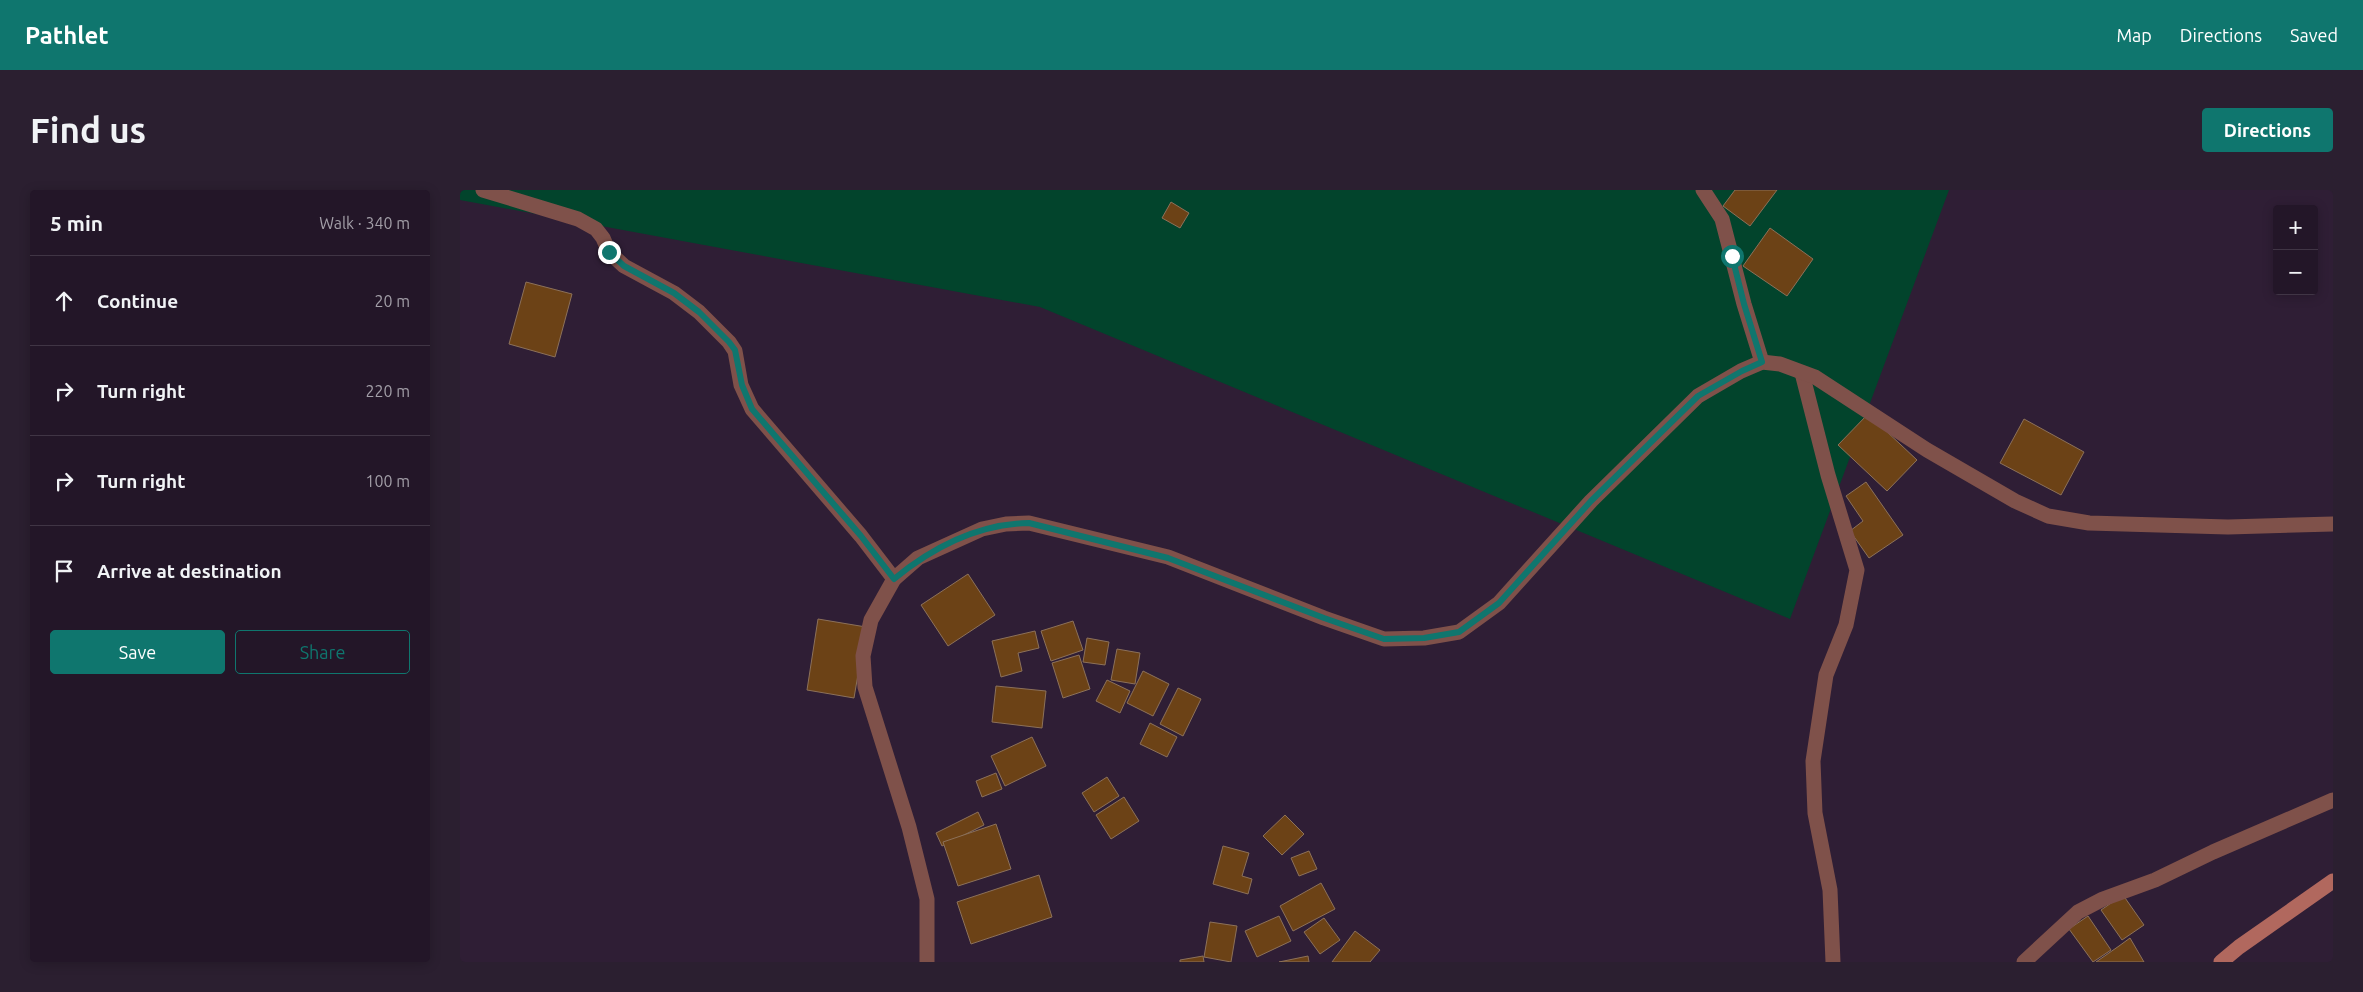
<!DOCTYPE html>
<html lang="en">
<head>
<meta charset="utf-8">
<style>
	:root { --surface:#231628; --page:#2b1f30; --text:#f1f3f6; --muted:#a39fa8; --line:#403545; --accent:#0f766e }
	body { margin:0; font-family:Ubuntu,sans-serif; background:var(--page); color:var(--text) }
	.controls { position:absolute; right:15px; top:15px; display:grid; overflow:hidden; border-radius:5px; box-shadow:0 2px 12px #0003 }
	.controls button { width:45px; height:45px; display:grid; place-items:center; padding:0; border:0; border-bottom:1px solid var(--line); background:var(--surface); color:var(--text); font:25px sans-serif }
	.stop { position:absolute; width:15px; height:15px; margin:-11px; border:4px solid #0f766e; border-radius:50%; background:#fff }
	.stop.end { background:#0f766e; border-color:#fff; box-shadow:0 1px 5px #0008 }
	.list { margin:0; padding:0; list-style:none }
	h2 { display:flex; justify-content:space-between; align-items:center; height:65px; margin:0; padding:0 20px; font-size:21px }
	h2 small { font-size:16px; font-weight:400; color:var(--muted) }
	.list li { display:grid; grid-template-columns:32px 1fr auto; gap:15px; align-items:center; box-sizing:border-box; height:90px; padding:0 20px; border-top:1px solid var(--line) }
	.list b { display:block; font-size:19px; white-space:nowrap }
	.list em { font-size:16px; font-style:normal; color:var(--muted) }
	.actions { display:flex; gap:10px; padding:15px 20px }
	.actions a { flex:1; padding:11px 0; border:1px solid var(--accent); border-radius:5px; text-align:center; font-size:18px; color:var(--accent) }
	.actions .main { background:var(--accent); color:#fff }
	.icon { flex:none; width:28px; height:28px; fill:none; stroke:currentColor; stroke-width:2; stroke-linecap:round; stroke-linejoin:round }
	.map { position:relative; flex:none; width:1873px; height:772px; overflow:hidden; border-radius:5px }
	header { display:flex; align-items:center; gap:30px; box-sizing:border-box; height:70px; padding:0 25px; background:var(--accent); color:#fff }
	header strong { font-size:24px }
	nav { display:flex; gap:28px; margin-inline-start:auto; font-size:18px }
	.intro { display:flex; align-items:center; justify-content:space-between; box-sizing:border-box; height:120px; padding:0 30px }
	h1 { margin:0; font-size:35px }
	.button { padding:12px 22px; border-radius:5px; background:var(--accent); color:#fff; font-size:18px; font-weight:700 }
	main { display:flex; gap:30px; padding:0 30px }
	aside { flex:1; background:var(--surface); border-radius:5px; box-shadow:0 2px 12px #0003 }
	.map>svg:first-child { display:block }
</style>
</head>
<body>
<header>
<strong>Pathlet</strong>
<nav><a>Map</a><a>Directions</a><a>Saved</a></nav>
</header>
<div class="intro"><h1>Find us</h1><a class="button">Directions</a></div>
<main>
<aside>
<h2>5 min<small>Walk · 340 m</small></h2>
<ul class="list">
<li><svg class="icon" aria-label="ahead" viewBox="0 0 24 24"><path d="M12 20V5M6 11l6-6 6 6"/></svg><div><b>Continue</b></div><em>20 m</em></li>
<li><svg class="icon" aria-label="right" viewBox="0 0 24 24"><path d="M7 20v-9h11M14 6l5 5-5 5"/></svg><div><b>Turn right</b></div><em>220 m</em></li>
<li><svg class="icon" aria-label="right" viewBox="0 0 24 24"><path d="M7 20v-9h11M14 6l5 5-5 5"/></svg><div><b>Turn right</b></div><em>100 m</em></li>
<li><svg class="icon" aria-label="arrive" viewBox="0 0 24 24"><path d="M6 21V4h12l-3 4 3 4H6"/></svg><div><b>Arrive at destination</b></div></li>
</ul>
<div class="actions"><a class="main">Save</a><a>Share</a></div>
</aside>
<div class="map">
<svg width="1873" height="772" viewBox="0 0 1873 772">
	<rect width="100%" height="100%" fill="#2f1e35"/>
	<!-- green -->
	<path fill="#02442c" d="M0,0H1489L1330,429L580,117L0,10Z"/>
	<!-- building -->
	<g fill="#6c4216" stroke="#8c715a">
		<path d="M1275,0H1317L1290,36L1263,16Z"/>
		<path d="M711,12L729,23L720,38L702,28Z"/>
		<path d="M1310,38L1353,69L1327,106L1283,76Z"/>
		<path d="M66,92L112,104L95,167L49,154Z"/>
		<path d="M1408,224L1457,270L1427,301L1378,255Z"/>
		<path d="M1564,229L1624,262L1601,305L1540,273Z"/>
		<path d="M1406,292L1443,345L1409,368L1390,341L1403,331L1386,306Z"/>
		<path d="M508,384L535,425L488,456L461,415Z"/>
		<path d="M358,429L406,437L394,508L347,500Z"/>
		<path d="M613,431L623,460L591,471L581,441Z"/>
		<path d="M575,441L579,458L558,463L562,481L541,487L532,451Z"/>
		<path d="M627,448L649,452L645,475L623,472Z"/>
		<path d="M657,459L680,463L675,494L651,490Z"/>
		<path d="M619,465L630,499L603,508L592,473Z"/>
		<path d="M683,481L709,494L693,526L667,513Z"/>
		<path d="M647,490L670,501L660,523L636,511Z"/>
		<path d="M536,496L586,501L582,538L532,532Z"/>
		<path d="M718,498L741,509L723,546L700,534Z"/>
		<path d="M690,533L717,547L707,567L680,554Z"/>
		<path d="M572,547L586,576L545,596L531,566Z"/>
		<path d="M536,583L542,599L522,607L516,591Z"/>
		<path d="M647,587L659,606L634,622L622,603Z"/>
		<path d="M664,607L679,631L651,649L636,625Z"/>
		<path d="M518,622L524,635L482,656L476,643Z"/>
		<path d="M825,625L844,644L822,665L803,646Z"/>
		<path d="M536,634L551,679L498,696L483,652Z"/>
		<path d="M763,656L789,663L782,686L792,689L788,704L753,694Z"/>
		<path d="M849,661L857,679L839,686L831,668Z"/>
		<path d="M579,685L592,727L511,754L497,712Z"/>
		<path d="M861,693L875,719L833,741L820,716Z"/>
		<path d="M1663,705L1684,735L1662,750L1641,720Z"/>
		<path d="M819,726L831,751L797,767L785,741Z"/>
		<path d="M1628,726L1651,760L1633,772L1609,739Z"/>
		<path d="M864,728L880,750L860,764L844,742Z"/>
		<path d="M750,732L777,736L771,772L744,767Z"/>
		<path d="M895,741L920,760L910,772H872Z"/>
		<path d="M1670,748L1684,772H1636L1659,756Z"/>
		<path d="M743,766L744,772H720V770Z"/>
		<path d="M848,766L849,772H819Z"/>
	</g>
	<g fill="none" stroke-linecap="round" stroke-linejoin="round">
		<!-- street -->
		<g stroke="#7f514a" stroke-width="15">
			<path d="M23,0L118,29L136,39L143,48L149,62L164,76L214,103L239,122L269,152L275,161L281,195L292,219L401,346L434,389"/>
			<path d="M1243,0L1262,29L1284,114L1302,172"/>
			<path d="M1342,183L1368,285L1397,380L1386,435L1366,485L1353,571L1355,623L1370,700L1373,772"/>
			<path d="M467,772V709L449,637L405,497L403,466L411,430L434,389L458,368L522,339L546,334L569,333L708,367L864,428L924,449L964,448L999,442L1039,413L1131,311L1238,206L1281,181L1302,172L1320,174L1355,187L1467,260L1555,311L1588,326L1629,333L1768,337L1873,334"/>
			<path d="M1564,772L1618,722L1643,709L1695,690L1753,662L1873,610"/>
		</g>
		<!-- secondary -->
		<path stroke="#b1685e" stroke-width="15" d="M1761,772L1779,757L1873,691"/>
	</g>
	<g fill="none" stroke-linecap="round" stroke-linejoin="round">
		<!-- route -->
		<path stroke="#0f766e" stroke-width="6" d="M149,62L164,76L214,103L239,122L269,152L275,160L282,195L292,219L401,346L434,389C473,357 518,334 569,333L708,368L864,428L924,449L964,448L999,442L1039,413L1131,311L1238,206L1282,181L1302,172L1284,114L1272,66"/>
	</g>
</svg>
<div class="controls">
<button>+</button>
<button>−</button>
</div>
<div class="stop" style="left:1272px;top:66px"></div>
<div class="stop end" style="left:149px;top:62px"></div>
</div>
</main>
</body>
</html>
